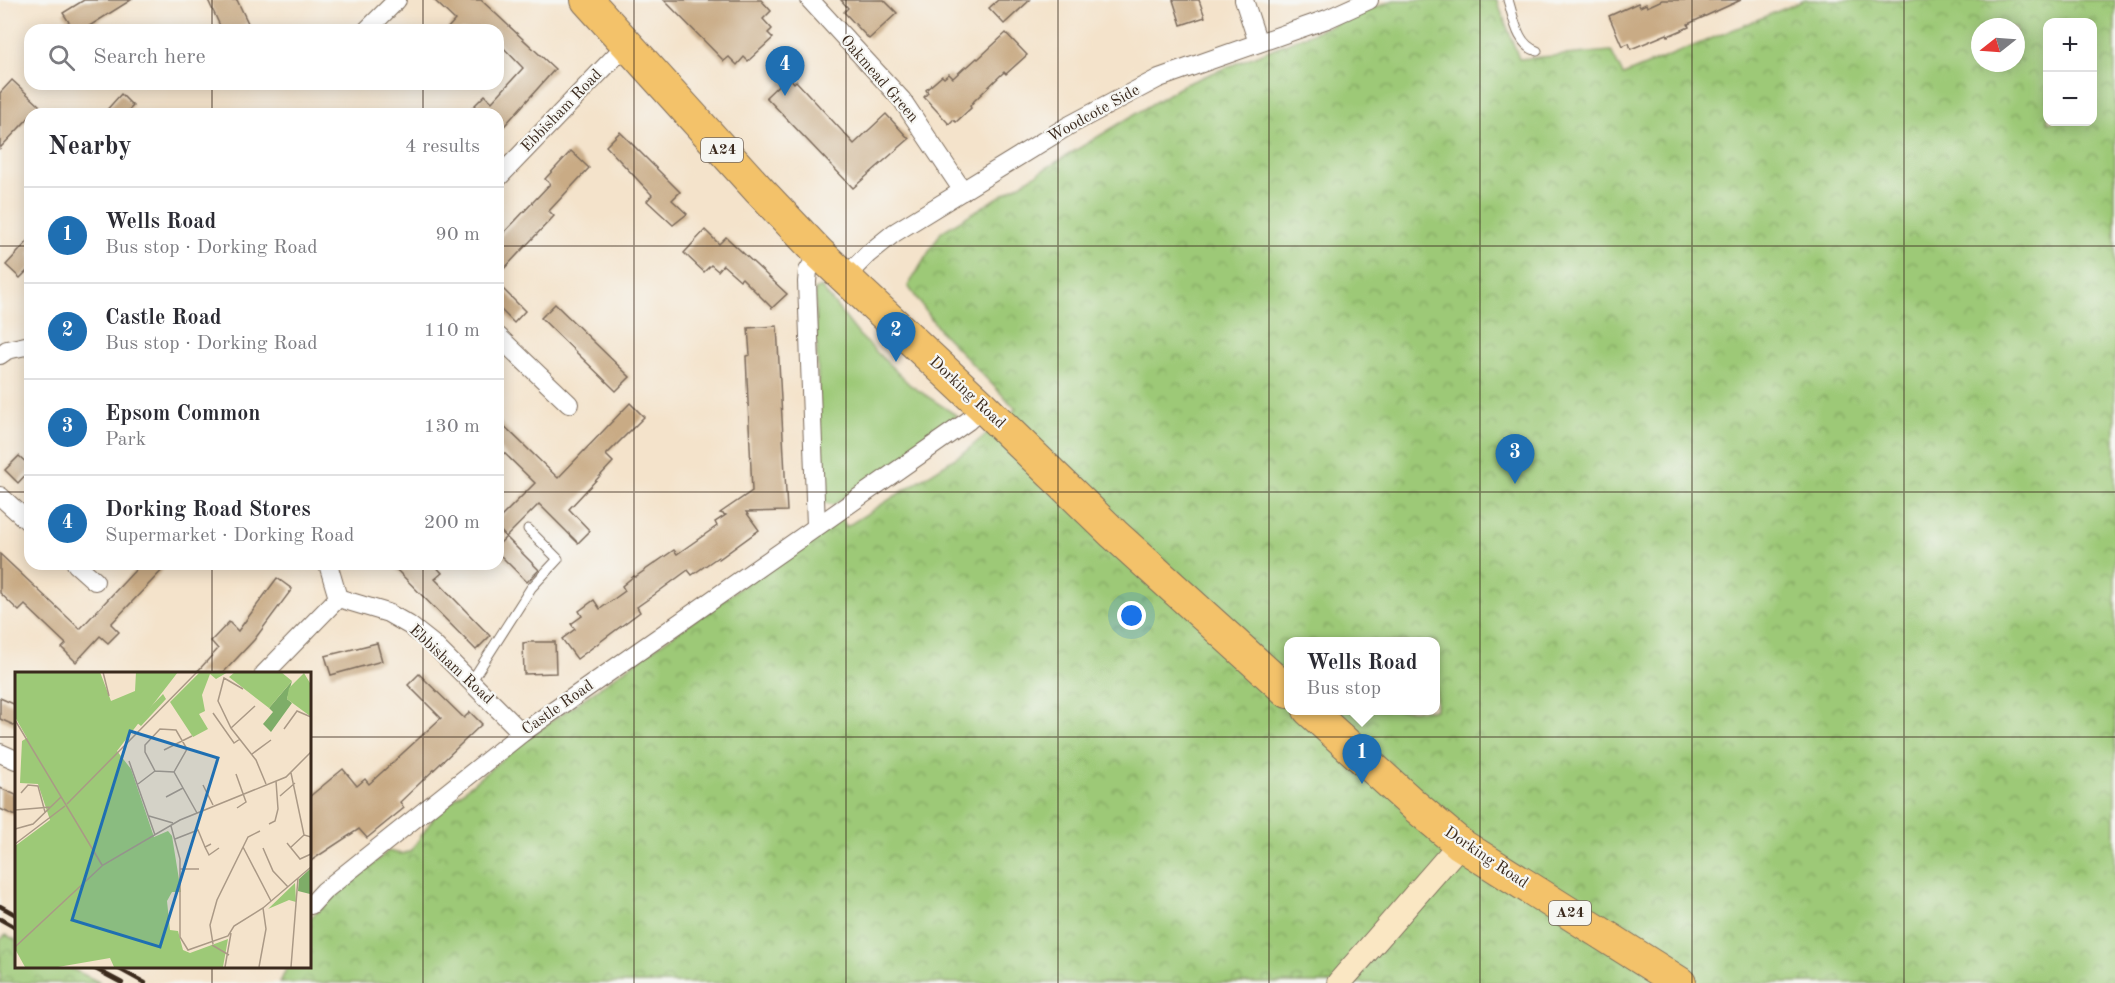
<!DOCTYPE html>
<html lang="en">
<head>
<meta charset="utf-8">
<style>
	:root { --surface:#fff; --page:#f2f2f3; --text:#2b2b33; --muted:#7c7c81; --line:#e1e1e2; --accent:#1f6fb2 }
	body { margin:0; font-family:"Old Standard TT",serif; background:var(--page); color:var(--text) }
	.controls { position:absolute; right:18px; top:18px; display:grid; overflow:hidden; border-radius:12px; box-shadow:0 3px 15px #0003 }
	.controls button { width:54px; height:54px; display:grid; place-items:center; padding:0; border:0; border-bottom:2px solid var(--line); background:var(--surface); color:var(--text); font:30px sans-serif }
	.compass { position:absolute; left:1971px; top:18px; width:54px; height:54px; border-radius:50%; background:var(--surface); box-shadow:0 3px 15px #0003; rotate:253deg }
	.you { position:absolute; left:1132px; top:616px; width:21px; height:21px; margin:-15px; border:4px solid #fff; border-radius:50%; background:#1a73e8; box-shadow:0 0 0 9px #1a73e833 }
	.badge { display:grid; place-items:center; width:39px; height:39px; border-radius:50%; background:var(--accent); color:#fff; font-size:20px; font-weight:700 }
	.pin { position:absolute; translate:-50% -50px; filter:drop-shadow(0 2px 3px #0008) }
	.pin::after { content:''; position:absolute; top:32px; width:21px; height:18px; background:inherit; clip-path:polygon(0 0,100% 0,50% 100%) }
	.popup { position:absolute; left:1284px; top:637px; width:156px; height:78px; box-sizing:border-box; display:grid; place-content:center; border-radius:12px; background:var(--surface); filter:drop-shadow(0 2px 4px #0005); font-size:20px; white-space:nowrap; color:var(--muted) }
	.popup b { font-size:22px; color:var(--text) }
	.popup::after { content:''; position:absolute; left:50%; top:100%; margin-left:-12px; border:12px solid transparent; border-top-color:var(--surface) }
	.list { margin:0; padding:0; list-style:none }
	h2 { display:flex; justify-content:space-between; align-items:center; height:78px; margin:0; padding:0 24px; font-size:26px }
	h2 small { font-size:20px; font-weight:400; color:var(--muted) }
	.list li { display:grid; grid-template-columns:39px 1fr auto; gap:18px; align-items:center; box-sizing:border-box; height:96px; padding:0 24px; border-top:2px solid var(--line) }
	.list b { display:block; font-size:22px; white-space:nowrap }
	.list p { margin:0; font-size:20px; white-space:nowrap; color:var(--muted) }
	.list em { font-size:20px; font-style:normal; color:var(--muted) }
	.icon { flex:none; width:33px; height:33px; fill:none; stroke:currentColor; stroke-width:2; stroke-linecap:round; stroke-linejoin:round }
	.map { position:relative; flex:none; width:2115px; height:983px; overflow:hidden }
	.search { position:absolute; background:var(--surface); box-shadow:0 3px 15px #0003; left:24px; top:24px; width:480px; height:66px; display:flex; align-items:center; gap:15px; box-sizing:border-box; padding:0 21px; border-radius:18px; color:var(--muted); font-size:22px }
	.panel { position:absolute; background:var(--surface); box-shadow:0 3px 15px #0003; left:24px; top:108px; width:480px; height:462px; border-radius:18px }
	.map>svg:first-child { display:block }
</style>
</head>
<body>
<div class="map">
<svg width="2115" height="983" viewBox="0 0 2115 983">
	<defs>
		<pattern id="park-crowns" width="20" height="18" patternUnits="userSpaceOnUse" patternTransform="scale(1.5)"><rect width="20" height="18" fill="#9dc977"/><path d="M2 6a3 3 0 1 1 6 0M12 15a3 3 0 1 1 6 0" fill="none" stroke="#81a361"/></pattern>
	</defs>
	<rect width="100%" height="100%" fill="#f6f6f2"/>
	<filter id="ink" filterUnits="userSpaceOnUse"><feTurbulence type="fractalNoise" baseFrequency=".0167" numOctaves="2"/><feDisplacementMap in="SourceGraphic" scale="12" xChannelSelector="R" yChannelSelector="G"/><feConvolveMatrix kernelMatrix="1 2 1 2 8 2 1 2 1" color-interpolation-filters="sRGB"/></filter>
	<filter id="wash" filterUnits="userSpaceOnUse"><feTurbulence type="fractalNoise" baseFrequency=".008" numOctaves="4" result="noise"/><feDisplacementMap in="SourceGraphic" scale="24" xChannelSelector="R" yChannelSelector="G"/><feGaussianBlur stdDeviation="1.35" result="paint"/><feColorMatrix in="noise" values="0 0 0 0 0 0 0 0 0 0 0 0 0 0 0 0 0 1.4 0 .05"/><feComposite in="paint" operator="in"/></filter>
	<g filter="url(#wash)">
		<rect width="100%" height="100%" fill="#f4e3cb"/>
		<!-- grass -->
		<path fill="#9dc977" stroke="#6c7a4a" stroke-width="1.5" d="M821,287L859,335L910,385L956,415L953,423L833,505L822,502L815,290Z"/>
		<!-- park -->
		<g fill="url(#park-crowns)" stroke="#6c7a4a" stroke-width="1.5" fill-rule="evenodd">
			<path d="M1394,0H1497L1519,59L1611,51L1623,75L1805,0H2115V983H280L287,967L309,966L310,918L388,851L402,854L411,851L436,814L524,741L841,516L846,527L965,452L1016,409L940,331L908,286L941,232L1183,85ZM2048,22H2092V122H2048ZM1980,27H2016V63H1980ZM1288,642H1436V710H1288Z"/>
			<path d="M6,935L16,940V966L68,967L101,983H0V940Z"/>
		</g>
		<g id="blocks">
			<!-- building -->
			<g fill="#c9ab85">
				<path d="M84,0H131L83,30H74L63,13Z"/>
				<path d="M208,0H237L248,23L235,30H222Z"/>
				<path d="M434,0H481L555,69L498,133V114H466L485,95L492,102L523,68L498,42V30H446L455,20Z"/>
				<path d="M664,0H761L771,11L763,19L772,29L768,33L773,38L748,61L744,57L737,65L729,57L724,61Z"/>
				<path d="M841,0H884L897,13L869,39L844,12L848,8Z"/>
				<path d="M998,0H1030L1004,24L989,8Z"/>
				<path d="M1173,0H1199L1205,17L1181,25Z"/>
				<path d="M1662,0H1741L1688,24L1689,27L1668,36L1667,34L1631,49L1629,43L1622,46L1609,16L1638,3L1640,7L1646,4L1647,7Z"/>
				<path d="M1006,33L1027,55L1006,74L1004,72L974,101L970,106L971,108L956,122L953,120L949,124L924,97L928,93L926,90L942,76L944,78L949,74L953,78L966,66L967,67L977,58L978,59Z"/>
				<path d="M788,76L794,83L796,81L854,144L886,114L909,139L853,188L766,97Z"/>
				<path d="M12,80L40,106L0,148V93Z"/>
				<path d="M121,94L133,106L125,114H103Z"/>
				<path d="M620,132L680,192L672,200L687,214L673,225L647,201L652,195L606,146Z"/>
				<path d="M571,151L589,168L549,211L554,216L498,275V239L550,184L545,179Z"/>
				<path d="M705,230L719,244L726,237L787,294L772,308L742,278L740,280L723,265L718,271L711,265L704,272L684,253Z"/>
				<path d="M30,239V268L20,278L6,265Z"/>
				<path d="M498,284L525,311L514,323L498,307Z"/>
				<path d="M555,304L630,377L616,391L541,318Z"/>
				<path d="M777,326L787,511L746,512L759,530L719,559L718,557L692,575L688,570L654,595L637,607L640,612L577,659L562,639L575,629L571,624L582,616L579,611L594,600L600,609L625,591L622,586L634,576L635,577L674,550L677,554L717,526L715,522L726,515L720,513L752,491L746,356L750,355L748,328Z"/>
				<path d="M630,403L644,417L606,455L613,462L569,509L590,531L578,543L539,504L506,537L498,528V520L535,483L498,447V420L558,478Z"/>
				<path d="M19,456L30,466V470L18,483L5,470Z"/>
				<path d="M506,537L539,570L527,582L498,553V545Z"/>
				<path d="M0,554L80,629L141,564H168L111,624L119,632L108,643L100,636L76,662L62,648L66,644L25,605L19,611L0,593Z"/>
				<path d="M391,564H434L442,573L435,579L490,636L476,650Z"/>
				<path d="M277,578L292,589L254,640L222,674H195L218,649L211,641L229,622L238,631Z"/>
				<path d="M531,642H555L556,673L524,674L523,643Z"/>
				<path d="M377,643L382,661L331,675L325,656Z"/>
				<path d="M419,674L464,718L470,712L482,724L400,802L404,808L367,838L359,829L309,862V797L343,769L357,786L365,779L369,784L441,718L408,685Z"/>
				<path d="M0,698L16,705V726L0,719Z"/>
				<path d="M0,788L16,795V816L0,809Z"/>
			</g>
		</g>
	</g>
	<g filter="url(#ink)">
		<use href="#blocks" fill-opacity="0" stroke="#7c6b5b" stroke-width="1.5"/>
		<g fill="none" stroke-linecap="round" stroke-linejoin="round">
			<defs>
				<g id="lane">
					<path d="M1508,0C1514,18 1517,45 1537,51"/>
					<path d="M471,682L531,588L558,559L528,529"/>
				</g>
				<g id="street">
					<path d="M810,0L902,100L963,191"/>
					<path d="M1244,0L1258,43"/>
					<path d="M367,30L397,0"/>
					<path d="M498,178L627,44"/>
					<path d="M845,277L868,254L894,233L1068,126L1159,78L1327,19L1369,0"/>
					<path d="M498,336L569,404"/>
					<path d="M0,355L7,350L30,345"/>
					<path d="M0,496L30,523"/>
					<path d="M816,526L807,282L808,271L819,253"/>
					<path d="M76,564L95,581"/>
					<path d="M338,598L388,613L409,625L433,644L522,733"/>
					<path d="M264,674L338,598L328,564"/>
					<path d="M0,753L16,760"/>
					<path d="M311,905L324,891L522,733L968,421L983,407"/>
				</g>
				<path id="secondary" d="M1339,983L1460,844"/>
				<g id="highway">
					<path d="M587,0L759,190L819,253L983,407L1114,534L1288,692"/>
					<path d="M1309,710L1415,806L1460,844L1680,983"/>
				</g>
			</defs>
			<!-- lane casing -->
			<use href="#lane" stroke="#7c6b5b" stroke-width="11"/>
			<!-- street casing -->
			<use href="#street" stroke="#7c6b5b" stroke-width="20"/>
			<!-- secondary casing -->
			<use href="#secondary" stroke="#7c6b5b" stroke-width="26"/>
			<!-- highway casing -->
			<use href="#highway" stroke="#7c6b5b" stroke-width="34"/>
			<!-- lane -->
			<use href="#lane" stroke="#fff" stroke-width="9"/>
			<!-- street -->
			<use href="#street" stroke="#fff" stroke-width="18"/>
			<!-- secondary -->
			<use href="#secondary" stroke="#fae7c3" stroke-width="24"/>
			<!-- highway -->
			<use href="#highway" stroke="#f3c26a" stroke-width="32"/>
			<!-- rail -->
			<g stroke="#3b2a1e" stroke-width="4.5">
				<path d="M0,906L16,915"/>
				<path d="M0,919L16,928"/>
				<path d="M90,966L122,983"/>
				<path d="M114,966L145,983"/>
			</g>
		</g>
	</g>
	<!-- grid -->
	<path fill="none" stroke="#3b2a1e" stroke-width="1.5" stroke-opacity="0.55" d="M212,0V30M423,0V30M634,0V983M846,0V983M1058,0V983M1269,0V983M1480,0V983M1692,0V983M1904,0V983M212,84V114M423,84V114M0,246H30M498,246H2115M0,492H30M498,492H2115M212,564V674M423,564V983M0,737H16M309,737H2115M212,966V983"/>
	<g text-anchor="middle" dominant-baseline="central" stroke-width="4.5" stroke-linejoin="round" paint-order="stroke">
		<!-- shield labels -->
		<g fill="#f6f6f2" stroke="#73675e" stroke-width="1.5">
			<rect x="701" y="138" width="42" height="24" rx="4.5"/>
			<rect x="1549" y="901" width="42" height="24" rx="4.5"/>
		</g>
		<g font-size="15" font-weight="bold" fill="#3b2a1e">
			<text x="722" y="150">A24</text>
			<text x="1570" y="913">A24</text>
		</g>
		<!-- street labels -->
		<g font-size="16" fill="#3b2a1e" stroke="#f6f6f2">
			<text transform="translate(879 79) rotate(49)">Oakmead Green</text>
			<text transform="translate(562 111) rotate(-46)">Ebbisham Road</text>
			<text transform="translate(1094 114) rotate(-29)">Woodcote Side</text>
			<text transform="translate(967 393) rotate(43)">Dorking Road</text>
			<text transform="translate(451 665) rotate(43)">Ebbisham Road</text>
			<text transform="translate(558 708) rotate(-35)">Castle Road</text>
			<text transform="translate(1486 858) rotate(34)">Dorking Road</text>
		</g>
	</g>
	<!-- overview -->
	<g transform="translate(15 672)">
		<rect width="296" height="296" fill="#f4e3cb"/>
		<path d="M277,9L272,27L277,31L256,60L248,52L258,40L254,36ZM295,197V222L283,219L284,207Z" fill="#7ead68"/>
		<path d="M0,0H85L96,29L120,19L121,0H163L102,79L116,97L139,165L153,159L157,164L166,220H157L152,229L155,258L163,259L168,278L175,281L213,267L208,295H99L95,286L43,295H10L0,277V174L35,148L23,112L5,111L7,69L12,66L0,45ZM185,0H213L201,7L195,2L187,23L190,39L184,42L193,57L178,65L155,30ZM220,0H266L277,9L254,36L214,5ZM289,1L295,11V44L272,27L274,16ZM280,211L281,230L274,228L253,237Z" fill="#9dc977"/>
		<path d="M148,22L151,27L126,54L121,50Z" fill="#9dc977"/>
		<path fill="none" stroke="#aa9986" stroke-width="1.5" d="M88,0L94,24M228,17L209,6L203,29L216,56L241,88L251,112M198,41L219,71L225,67M0,48L87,193M216,56L240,34M269,57L282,39L296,45M149,78L177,64M237,82L256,68M114,89L140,163M159,100L172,77L161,58L145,57L130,73V80L140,99L159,100L182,141M276,101L289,163L296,165M221,102L231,130L222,136M123,112L140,99M188,113L198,133M6,121L13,113L23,114L30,140M265,124L280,111M151,125L168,116M52,132L182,0M0,138L36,135M134,144L158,151M254,152L260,149L263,137L261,109M156,154L165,187V265L173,278L213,264L219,254L248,236L296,195M0,157L18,152L46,125M160,167L183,158L190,175M272,171L285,187L296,182M0,172L50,134M196,172L190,175L194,183L204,176M228,175L256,229M248,176L258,199L273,215M275,176L289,163M165,197H184M198,272L195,253L202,228L233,165L245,159M197,273L214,283M0,275L88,193L165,148L271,105L296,80M210,295L216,261M244,295L251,257L248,236M276,295L283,206"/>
		<path fill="#1f6fb2" fill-opacity="0.15" stroke="#1f6fb2" stroke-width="3" d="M115,59L203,86L145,275L57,248Z"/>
		<rect width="296" height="296" fill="none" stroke="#3b2a1e" stroke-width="3"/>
	</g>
</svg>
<div class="controls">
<button>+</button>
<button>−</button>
</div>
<svg class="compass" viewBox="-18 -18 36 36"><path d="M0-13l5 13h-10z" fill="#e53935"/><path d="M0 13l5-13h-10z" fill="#7c7c81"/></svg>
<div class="you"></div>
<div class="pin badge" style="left:1362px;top:784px">1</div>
<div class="popup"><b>Wells Road</b>Bus stop</div>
<div class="pin badge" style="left:896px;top:362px">2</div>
<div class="pin badge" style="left:1515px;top:484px">3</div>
<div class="pin badge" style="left:785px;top:96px">4</div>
<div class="search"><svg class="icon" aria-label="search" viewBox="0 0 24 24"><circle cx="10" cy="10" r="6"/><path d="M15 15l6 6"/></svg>Search here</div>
<section class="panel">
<h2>Nearby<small>4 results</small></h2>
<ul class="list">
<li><span class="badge">1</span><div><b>Wells Road</b><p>Bus stop · Dorking Road</p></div><em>90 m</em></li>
<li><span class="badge">2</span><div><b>Castle Road</b><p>Bus stop · Dorking Road</p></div><em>110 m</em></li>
<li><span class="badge">3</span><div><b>Epsom Common</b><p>Park</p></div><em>130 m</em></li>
<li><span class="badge">4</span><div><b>Dorking Road Stores</b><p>Supermarket · Dorking Road</p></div><em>200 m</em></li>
</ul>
</section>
</div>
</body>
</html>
